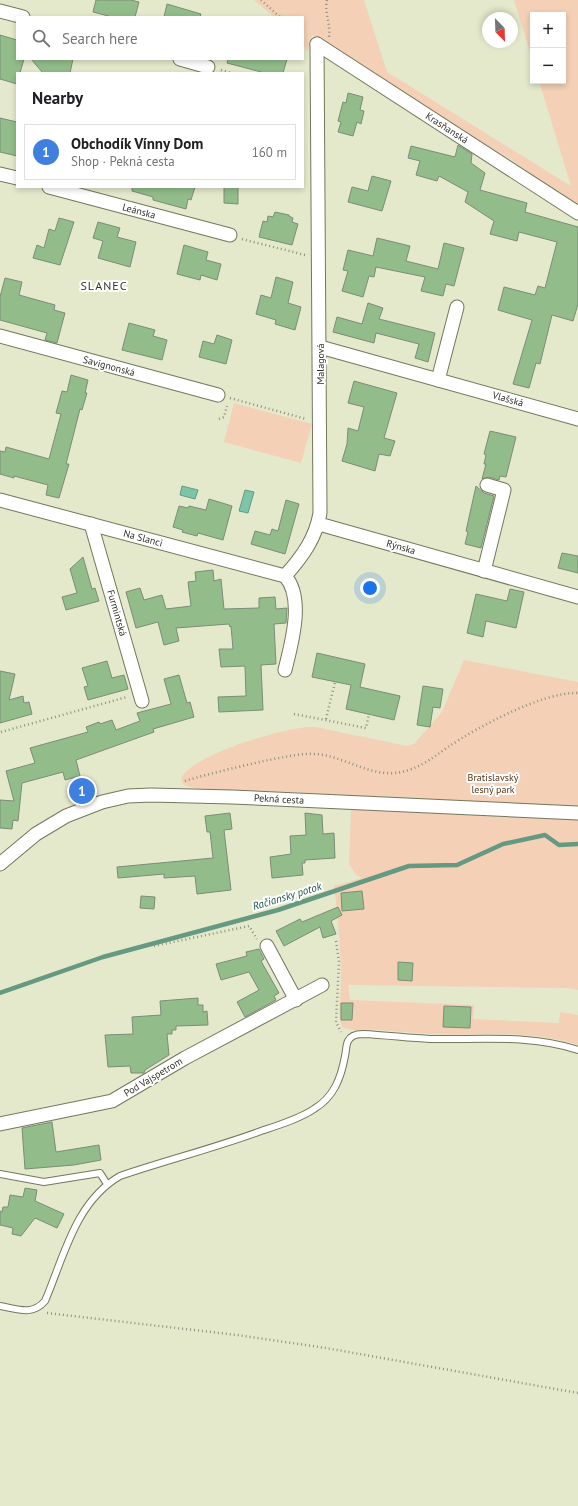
<!DOCTYPE html>
<html lang="en">
<head>
<meta charset="utf-8">
<style>
	:root { --surface:#fff; --page:#f2f2f2; --text:#202124; --muted:#757577; --line:#e0e0e0; --accent:#2e6ba2 }
	body { margin:0; font-family:"PT Sans",sans-serif; background:var(--page); color:var(--text) }
	.controls { position:absolute; right:12px; top:12px; display:grid; overflow:hidden; border-radius:0px; box-shadow:0 2px 6px #0003 }
	.controls button { width:36px; height:36px; display:grid; place-items:center; padding:0; border:0; border-bottom:1px solid var(--line); background:var(--surface); color:var(--text); font:20px sans-serif }
	.compass { position:absolute; left:482px; top:12px; width:36px; height:36px; border-radius:50%; background:var(--surface); box-shadow:0 2px 6px #0003; rotate:157deg }
	.you { position:absolute; left:370px; top:588px; width:14px; height:14px; margin:-10px; border:3px solid #fff; border-radius:50%; background:#1a73e8; box-shadow:0 0 0 6px #1a73e833 }
	.badge { display:grid; place-items:center; width:26px; height:26px; border-radius:50%; background:var(--accent); color:#fff; font-size:13px; font-weight:700 }
	.pin { position:absolute; translate:-50% -50%; border:2px solid #fff; box-shadow:0 1px 4px #0006 }
	.list { margin:0; padding:0; list-style:none }
	h2 { display:flex; justify-content:space-between; align-items:center; height:52px; margin:0; padding:0 16px; font-size:17px }
	h2 small { font-size:13px; font-weight:400; color:var(--muted) }
	.list li { display:grid; grid-template-columns:26px 1fr auto; gap:12px; align-items:center; box-sizing:border-box; height:56px; margin:0 8px 8px; padding:0 8px; border:1px solid var(--line); border-radius:0px }
	.list b { display:block; font-size:15px; white-space:nowrap }
	.list p { margin:0; font-size:13px; white-space:nowrap; color:var(--muted) }
	.list em { font-size:13px; font-style:normal; color:var(--muted) }
	.icon { flex:none; width:22px; height:22px; fill:none; stroke:currentColor; stroke-width:2; stroke-linecap:round; stroke-linejoin:round }
	.map { position:relative; flex:none; width:578px; height:1506px; overflow:hidden }
	.search { position:absolute; background:var(--surface); box-shadow:0 2px 6px #0003; left:16px; top:16px; width:288px; height:44px; display:flex; align-items:center; gap:10px; box-sizing:border-box; padding:0 14px; border-radius:0px; color:var(--muted); font-size:15px }
	.panel { position:absolute; background:var(--surface); box-shadow:0 2px 6px #0003; left:16px; top:72px; width:288px; height:116px; border-radius:0px }
	.map>svg:first-child { display:block }
</style>
</head>
<body>
<div class="map">
<svg width="578" height="1506" viewBox="0 0 578 1506">
	<rect width="100%" height="100%" fill="#e4e9cc"/>
	<!-- green -->
	<g fill="#f3d0b6">
		<path d="M254,0H364L387,72L571,186L539,81H563V15H533V62L514,0H578V207L509,158L460,129L312,35L308,52L303,45V17H274Z"/>
		<path d="M234,403L312,424L301,463L224,442Z"/>
		<path d="M464,660L578,682V990L567,988L348,985L350,1000L474,1005L473,1019L559,1023L560,1012L578,1015V1045C529,1029 479,1036 429,1034C413,1033 397,1031 380,1030C368,1029 352,1032 342,1027C337,1012 341,996 341,981C341,949 338,917 334,886L362,878L356,875L349,864L351,809L332,796L296,792L204,791L184,785L181,779C188,756 290,725 313,727C323,728 334,731 343,733C364,737 385,741 406,746L414,744L442,712Z"/>
	</g>
	<!-- water -->
	<g fill="#7dc5a9" stroke="#669982">
		<path d="M182,486L198,490L195,499L180,495Z"/>
		<path d="M245,490L254,492L248,513L239,511Z"/>
	</g>
	<g fill="none" stroke-linecap="round" stroke-linejoin="round">
		<!-- stream -->
		<path stroke="#669982" stroke-width="4.5" d="M0,993L103,957L278,910L409,866L457,865L503,844L545,835L559,845L578,844"/>
	</g>
	<!-- building -->
	<g fill="#92bc8a" stroke="#7b8d78">
		<path d="M96,0H131L139,2L135,17H112L93,12Z"/>
		<path d="M167,4L201,14L200,17H164Z"/>
		<path d="M0,35L17,40V59H24L20,73H17V84L0,79Z"/>
		<path d="M31,59H73L70,73H43Z"/>
		<path d="M228,59H287L283,73H265L227,63Z"/>
		<path d="M348,93L363,97L360,110L364,111L361,124L357,122L353,136L338,132L341,122L338,121L343,102L346,103Z"/>
		<path d="M0,118L17,122V156L0,152Z"/>
		<path d="M458,145L472,154L471,163L485,173L480,190L527,203L525,212L578,227V304L573,321L552,315L540,364L536,363L529,388L513,384L532,320L498,310L504,287L535,295L538,286L545,288L557,242L519,232L517,241L490,234L494,221L465,202L468,192L439,176L437,181L416,175L420,161L408,158L411,146L455,157Z"/>
		<path d="M372,176L391,181L382,211L348,202L352,187L368,191Z"/>
		<path d="M132,187H195L191,200L188,199L186,209L153,200V197L132,191Z"/>
		<path d="M224,187H238V204L224,203Z"/>
		<path d="M275,212L289,215V216L293,218L292,222L298,224L292,245L259,237L263,221L267,222L268,216L273,217Z"/>
		<path d="M59,218L74,222L60,265L33,258L37,245L44,248L49,229L55,231Z"/>
		<path d="M98,222L120,228L117,237L136,242L130,267L98,258L103,241L93,238Z"/>
		<path d="M377,238L410,246L406,261L438,269L444,243L464,248L454,286L446,284L443,296L421,291L425,277L376,267L374,277L369,276L363,297L342,291L348,271L343,270L348,250L373,256Z"/>
		<path d="M184,245L208,252L206,260L221,264L217,280L201,275L200,280L177,274Z"/>
		<path d="M276,277L293,282L288,303L301,307L295,330L275,324L276,320L256,314L261,295L271,298Z"/>
		<path d="M5,278L22,282L19,295L55,305L54,310L65,313L57,343L45,340L47,333L0,320V297Z"/>
		<path d="M368,303L383,308L379,319L435,333L428,362L415,358L419,344L376,333L374,343L333,332L337,317L362,324Z"/>
		<path d="M129,323L155,330L153,336L167,340L162,360L122,350Z"/>
		<path d="M217,335L232,340L226,364L199,357L203,341L214,344Z"/>
		<path d="M71,375L88,380L85,393H87L82,410L80,409L66,464H69L59,498L46,495L48,485L14,476V478L0,474V451L5,452L6,447L49,459L61,414L56,413L62,391L67,392Z"/>
		<path d="M354,381L397,393L384,438L395,441L390,456L379,454L375,471L342,461L347,444L348,428L358,431L364,407L348,403Z"/>
		<path d="M490,431L516,437L506,477L500,476L499,480L489,477L482,479L486,464H484L486,455L484,454Z"/>
		<path d="M476,486L484,493L494,496L481,548L465,544L468,532L466,531Z"/>
		<path d="M209,499L232,506L223,540L198,533L197,536L182,532L183,530L173,527L179,506L188,508L189,506L206,510Z"/>
		<path d="M286,500L299,504L285,554L251,544L255,531L270,535L272,529L278,531Z"/>
		<path d="M562,553L578,556V573L558,568Z"/>
		<path d="M83,557L92,589L95,588L99,601L66,610L62,597L77,593L70,569Z"/>
		<path d="M213,570L214,581L221,579L224,609L259,608V598L275,597L276,609L287,608L286,623L274,624L276,664L261,665L263,710L219,712L218,697L246,696L245,666L221,667L219,649H233L231,626L230,627L229,624L176,628L179,641L164,645L158,622L136,628L126,592L140,588L144,600L162,595L166,609L191,606L188,582L196,581L195,572Z"/>
		<path d="M510,589L524,592L516,628L486,621L483,637L467,633L476,594L507,601Z"/>
		<path d="M317,653L365,664L360,687L400,696L394,720L346,709L351,685L312,677Z"/>
		<path d="M107,661L112,678L124,675L128,689L88,700L84,687L88,686L82,668Z"/>
		<path d="M0,671L15,674L9,700L23,696L24,703L29,702L32,714L0,723Z"/>
		<path d="M179,675L187,703L190,702L194,717L153,729L154,732L76,760L80,776L65,780L63,772L22,783L18,821L13,820L12,829L0,828V800L14,801L6,771L35,763L30,748L88,732L86,727L99,722L100,724L112,720L116,730L140,721L137,713L171,704L164,679Z"/>
		<path d="M423,686L443,689L440,708L433,707L430,727L417,725Z"/>
		<path d="M86,783L89,796L78,799L75,786Z"/>
		<path d="M230,813L232,829L224,830L231,890L197,894L195,876L164,878V874L118,878L117,867L213,858L210,832H207L205,816Z"/>
		<path d="M305,813L322,815L323,834L334,833L335,858L305,860V863H302L303,875L272,878L270,857L291,854L290,836L306,835Z"/>
		<path d="M362,891L364,909L342,911L341,893Z"/>
		<path d="M141,896L155,897L154,909L140,908Z"/>
		<path d="M338,907L342,915L331,921L336,934L323,938L320,927L284,946L276,931L300,919L302,922Z"/>
		<path d="M259,949L264,959L261,961L279,993L274,996L276,1000L245,1017L237,1002L259,990L249,972L221,980L216,964L247,956L246,952Z"/>
		<path d="M398,962L413,963L412,981L398,980Z"/>
		<path d="M198,998V1005H203V1012L207,1011L208,1025L176,1026V1030H172V1034H167L169,1055L145,1070L144,1073H131L130,1066L108,1067L105,1035L133,1034L132,1017L161,1015L160,1001Z"/>
		<path d="M341,1003H353L352,1020H341Z"/>
		<path d="M444,1006L471,1007L470,1028L443,1027Z"/>
		<path d="M52,1122L56,1152L99,1145L101,1160L74,1165L25,1169L22,1128Z"/>
		<path d="M25,1188L37,1190L35,1201L64,1214L57,1228L35,1218L21,1236L12,1234L13,1228L0,1225V1211L2,1212L3,1207H8L10,1195L23,1197Z"/>
	</g>
	<g fill="none" stroke-linecap="round" stroke-linejoin="round">
		<defs>
			<g id="lane">
				<path d="M0,1174L44,1182L100,1173L107,1184"/>
				<path d="M0,1306C18,1309 32,1316 45,1301C64,1257 75,1202 120,1176C167,1160 215,1148 261,1131C279,1125 299,1119 314,1109C334,1097 341,1078 345,1056C346,1052 346,1045 348,1041C351,1035 358,1034 363,1034C386,1035 408,1038 430,1039C479,1040 531,1034 578,1050"/>
			</g>
			<g id="street">
				<path d="M0,11L23,17"/>
				<path d="M317,44L578,213"/>
				<path d="M180,59L208,67"/>
				<path d="M0,174L17,178"/>
				<path d="M49,187L230,235"/>
				<path d="M0,336L218,395"/>
				<path d="M320,347L578,419"/>
				<path d="M438,380L457,307"/>
				<path d="M0,500L285,576"/>
				<path d="M91,524L142,701"/>
				<path d="M319,524L578,597"/>
				<path d="M484,571L504,490L487,485"/>
				<path d="M285,670C291,645 305,598 285,576C302,557 316,538 320,513L317,44"/>
				<path d="M0,864L36,834L66,816L102,802L128,796L151,795L232,797L578,813"/>
				<path d="M267,946L296,1000"/>
				<path d="M0,1124L112,1101L185,1058L322,985"/>
			</g>
		</defs>
		<!-- lane casing -->
		<use href="#lane" stroke="#73775d" stroke-width="8"/>
		<!-- street casing -->
		<use href="#street" stroke="#73775d" stroke-width="15"/>
		<!-- path -->
		<g stroke="#8f927e" stroke-width="2.5" stroke-dasharray="1 3" stroke-linecap="butt">
			<path d="M261,0L280,17"/>
			<path d="M327,0C324,12 331,24 329,37"/>
			<path d="M221,70L232,73"/>
			<path d="M242,239L305,255"/>
			<path d="M230,398L306,419"/>
			<path d="M219,419L224,417L227,406"/>
			<path d="M294,714L366,728L369,714"/>
			<path d="M326,719L335,682"/>
			<path d="M1,732L127,697"/>
			<path d="M185,781C211,773 238,767 264,761C281,758 298,753 315,754C348,756 374,782 409,770C424,765 435,756 448,747C478,727 542,692 578,693"/>
			<path d="M336,941L339,962L336,1022L341,1032"/>
			<path d="M154,946L249,926L257,939"/>
			<path d="M47,1313L237,1335L326,1348L578,1393"/>
		</g>
		<!-- lane -->
		<use href="#lane" stroke="#fff" stroke-width="6"/>
		<!-- street -->
		<use href="#street" stroke="#fff" stroke-width="13"/>
	</g>
	<g text-anchor="middle" dominant-baseline="central" stroke-width="4" stroke-linejoin="round" paint-order="stroke">
		<!-- street labels -->
		<g font-size="10" fill="#313228" stroke="#fff">
			<text transform="translate(447 128) rotate(33)">Krasňanská</text>
			<text transform="translate(139 211) rotate(15)">Leánska</text>
			<text transform="translate(320 364) rotate(-90)">Malagová</text>
			<text transform="translate(109 366) rotate(15)">Savignonská</text>
			<text transform="translate(508 399) rotate(16)">Vlašská</text>
			<text transform="translate(143 538) rotate(15)">Na Slanci</text>
			<text transform="translate(401 547) rotate(16)">Rýnska</text>
			<text transform="translate(117 613) rotate(74)">Furmintská</text>
			<text transform="translate(279 799) rotate(3)">Pekná cesta</text>
			<text transform="translate(153 1077) rotate(-31)">Pod Vajspetrom</text>
		</g>
		<!-- park labels -->
		<g font-size="10" fill="#593516" stroke="#fff">
			<text x="493" y="777">Bratislavský<tspan x="493" dy="12">lesný park</tspan></text>
		</g>
		<!-- water labels -->
		<g font-size="11" font-style="italic" fill="#1f5845" stroke="#fff">
			<text transform="translate(287 896) rotate(-17)">Račiansky potok</text>
		</g>
		<!-- quarter labels -->
		<g font-size="12" letter-spacing="1" fill="#313228" stroke="#fff">
			<text x="104" y="285">SLANEC</text>
		</g>
	</g>
</svg>
<div class="controls">
<button>+</button>
<button>−</button>
</div>
<svg class="compass" viewBox="-18 -18 36 36"><path d="M0-13l5 13h-10z" fill="#e53935"/><path d="M0 13l5-13h-10z" fill="#757577"/></svg>
<div class="you"></div>
<div class="pin badge" style="left:82px;top:791px;background:#3f7fe0">1</div>
<div class="search"><svg class="icon" aria-label="search" viewBox="0 0 24 24"><circle cx="10" cy="10" r="6"/><path d="M15 15l6 6"/></svg>Search here</div>
<section class="panel">
<h2>Nearby<small></small></h2>
<ul class="list">
<li><span class="badge" style="background:#3f7fe0">1</span><div><b>Obchodík Vínny Dom</b><p>Shop · Pekná cesta</p></div><em>160 m</em></li>
</ul>
</section>
</div>
</body>
</html>
